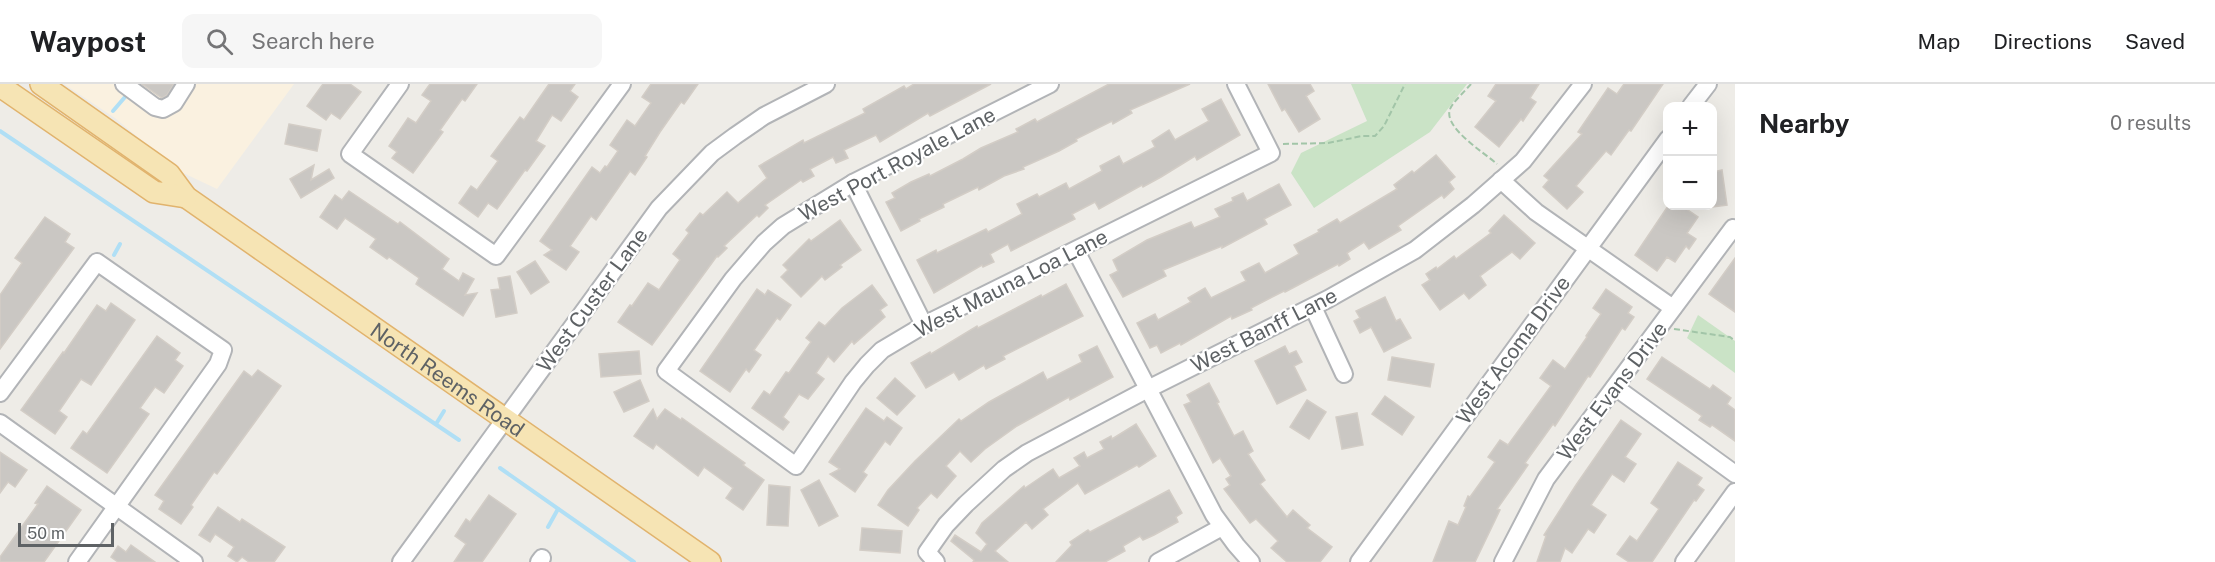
<!DOCTYPE html>
<html lang="en">
<head>
<meta charset="utf-8">
<style>
	:root { --surface:#fff; --page:#f6f6f6; --text:#202124; --muted:#757577; --line:#e0e0e0 }
	body { margin:0; font-family:"Public Sans",sans-serif; background:var(--page); color:var(--text) }
	.controls { position:absolute; right:18px; top:18px; display:grid; overflow:hidden; border-radius:12px; box-shadow:0 6px 24px #0002 }
	.controls button { width:54px; height:54px; display:grid; place-items:center; padding:0; border:0; border-bottom:2px solid var(--line); background:var(--surface); color:var(--text); font:30px sans-serif }
	.scale { position:absolute; left:18px; bottom:15px; width:96px; box-sizing:border-box; padding-left:6px; border:3px solid #5e6265; border-top:0; font-size:16px; line-height:21px; white-space:nowrap; color:#5e6265; -webkit-text-stroke:4px #fff; paint-order:stroke }
	.list { margin:0; padding:0; list-style:none }
	h2 { display:flex; justify-content:space-between; align-items:center; height:78px; margin:0; padding:0 24px; font-size:26px }
	h2 small { font-size:20px; font-weight:400; color:var(--muted) }
	.icon { flex:none; width:33px; height:33px; fill:none; stroke:currentColor; stroke-width:2; stroke-linecap:round; stroke-linejoin:round }
	.map { position:relative; flex:none; width:1735px; height:478px; overflow:hidden }
	header { display:flex; align-items:center; gap:36px; box-sizing:border-box; height:84px; padding:0 30px; background:var(--surface); border-bottom:2px solid var(--line) }
	header strong { font-size:28px }
	nav { display:flex; gap:33px; margin-inline-start:auto; font-size:21px }
	.search { width:420px; height:54px; background:var(--page); display:flex; align-items:center; gap:15px; box-sizing:border-box; padding:0 21px; border-radius:12px; color:var(--muted); font-size:22px }
	main { display:flex }
	aside { flex:1; background:var(--surface) }
	.map>svg:first-child { display:block }
</style>
</head>
<body>
<header>
<strong>Waypost</strong>
<div class="search"><svg class="icon" aria-label="search" viewBox="0 0 24 24"><circle cx="10" cy="10" r="6"/><path d="M15 15l6 6"/></svg>Search here</div>
<nav><a>Map</a><a>Directions</a><a>Saved</a></nav>
</header>
<main>
<div class="map">
<svg width="1735" height="478" viewBox="0 0 1735 478">
	<rect width="100%" height="100%" fill="#eeece7"/>
	<!-- commercial -->
	<path fill="#faf1e0" d="M64,0H294L217,105L177,86L115,34Z"/>
	<!-- green -->
	<g fill="#cae3c6">
		<path d="M1351,0H1467L1430,48L1314,124L1291,89L1301,69L1367,37Z"/>
		<path d="M1698,231L1735,257V289L1687,254Z"/>
	</g>
	<g fill="none" stroke-linecap="round" stroke-linejoin="round">
		<!-- stream -->
		<g stroke="#b0dff5" stroke-width="4">
			<path d="M113,27L125,13"/>
			<path d="M0,47L459,356"/>
			<path d="M114,171L120,160"/>
			<path d="M436,340L444,327"/>
			<path d="M500,384L634,478"/>
			<path d="M548,443L558,425"/>
		</g>
	</g>
	<!-- building -->
	<g fill="#cac7c3" stroke="#d3cdc6" stroke-width="1.5">
		<path d="M142,0H174L167,11L162,14Z"/>
		<path d="M323,0H350L361,8L340,35L331,29L326,36L307,22Z"/>
		<path d="M430,0H477L465,17L462,15L440,46L443,48L413,89L392,74L397,68L389,62L408,34L416,39L431,17L422,11Z"/>
		<path d="M549,0H575L570,7L578,13L561,37L552,31L536,57L545,62L527,87L525,86L497,125L488,119L478,133L459,119L471,102L477,106L498,77L491,72L520,33L524,36Z"/>
		<path d="M651,0H698L684,20L681,18L660,48L645,72L647,73L635,91L630,87L596,136L591,132L570,162L579,168L566,186L544,171L552,166L540,157L592,83L600,89L605,82L607,83L618,67L610,61L627,36L635,42L651,19L642,13Z"/>
		<path d="M914,0H991L930,32L928,29L880,58L876,51L844,66L848,74L836,79L833,73L810,85L814,92L803,98L801,96L765,121L768,124L759,133L757,131L724,162L727,164L718,173L717,172L652,261L618,238L630,221L632,222L648,199L659,206L680,176L673,170L689,149L686,146L700,129L703,131L727,108L738,119L767,94L759,82L803,56L804,59L865,29L863,25L904,2L906,5Z"/>
		<path d="M1109,0H1190L1130,26L1132,29L1113,40L1112,37L1076,55L1077,57L1059,67L1023,83L1024,85L1004,92L979,106L978,103L943,120L944,123L919,135L920,137L901,147L886,118L895,114L892,109L911,98L929,90L930,92L963,75L981,64L1018,48L1016,45L1035,35L1037,38Z"/>
		<path d="M1268,0H1310L1314,7L1306,12L1320,35L1299,48L1285,25L1282,27Z"/>
		<path d="M1496,0H1539L1530,14L1536,18L1523,37L1521,35L1499,63L1475,43L1496,17L1488,12Z"/>
		<path d="M1624,0H1663L1631,47L1629,46L1611,71L1606,67L1576,102L1583,108L1567,125L1543,103L1549,96L1544,92L1582,50L1578,48L1608,4L1617,10Z"/>
		<path d="M1221,15L1240,51L1197,76L1195,72L1161,93L1143,103L1142,101L1099,125L1095,118L1072,130L1075,135L1011,167L1008,160L990,170L994,178L983,183L982,181L934,209L917,176L936,166L937,169L986,145L988,148L1022,130L1017,120L1037,110L1039,113L1066,99L1069,105L1102,87L1100,82L1119,72L1123,80L1155,63L1152,57L1169,46L1175,56L1209,37L1202,25Z"/>
		<path d="M289,40L321,46L317,67L285,60Z"/>
		<path d="M1436,71L1455,93L1449,98L1454,105L1444,114L1442,111L1398,142L1401,146L1369,165L1364,158L1347,169L1350,175L1339,182L1338,180L1285,208L1284,207L1251,224L1252,226L1232,235L1231,232L1181,261L1180,259L1161,269L1157,261L1150,264L1137,239L1155,230L1158,236L1191,218L1188,214L1205,204L1211,214L1246,197L1241,188L1259,179L1265,189L1299,170L1294,161L1319,148L1318,146L1337,135L1340,139L1397,105L1394,101L1412,87L1414,89Z"/>
		<path d="M314,81L311,96L329,85L334,94L301,114L290,95Z"/>
		<path d="M1722,86L1727,121L1713,123V88Z"/>
		<path d="M1279,100L1291,121L1264,135L1267,140L1222,164V162L1163,186L1166,192L1123,213L1110,191L1118,187L1113,176L1147,156L1191,138L1194,144L1220,133L1215,125L1233,117L1232,114L1243,109L1247,117Z"/>
		<path d="M349,107L398,140L400,138L449,175L442,185L459,197L463,189L474,195L465,211L477,209L463,232L416,200L419,194L389,173L387,175L370,163L376,155L345,134L337,145L320,133L335,111L342,116Z"/>
		<path d="M1668,122H1682L1698,133L1687,149L1696,155L1689,165L1686,162L1675,178L1667,173L1657,187L1635,171Z"/>
		<path d="M1504,131L1535,159L1520,175L1512,168L1480,192L1486,201L1469,215L1464,209L1440,226L1422,201L1430,196L1426,190L1436,183L1437,185L1454,172L1456,175L1491,149L1489,147Z"/>
		<path d="M45,133L70,150L65,158L74,164L0,265V211L22,179L15,174Z"/>
		<path d="M840,136L861,166L840,181L842,183L825,196L822,192L801,213L781,193L788,186L783,181L809,155L811,157Z"/>
		<path d="M1735,174V228L1709,210Z"/>
		<path d="M535,177L549,198L531,210L517,188Z"/>
		<path d="M510,192L517,229L496,233L491,206L500,205L498,194Z"/>
		<path d="M1066,200L1083,232L1003,272L1005,275L986,285L984,281L959,296L954,288L926,304L911,279L930,268L931,270L977,242L978,244L1041,211L1042,213Z"/>
		<path d="M872,201L887,221L880,226L885,233L854,260L852,257L834,278L828,272L816,289L824,295L808,315L799,310L783,333L789,338L783,346L752,324L764,307L770,311L786,288L789,289L811,258L806,254L819,238L825,242L842,224Z"/>
		<path d="M757,205L765,211L768,206L791,221L780,236L777,234L754,266L761,271L749,288L746,285L730,308L700,287Z"/>
		<path d="M1606,205L1632,223L1628,229L1634,233L1625,246L1622,244L1590,293L1588,292L1555,342L1553,340L1525,379L1528,381L1497,425L1500,426L1475,478H1433L1449,437L1458,441L1466,423L1464,422L1468,412L1470,413L1495,378L1488,373L1500,356L1508,361L1551,302L1540,294L1553,276L1565,285L1587,253L1586,252L1601,230L1593,224Z"/>
		<path d="M1385,213L1396,237L1400,235L1411,254L1384,268L1371,243L1360,249L1354,237L1360,234L1356,227Z"/>
		<path d="M111,219L135,236L91,301L81,295L59,327L67,333L55,350L21,326L63,268L64,269L97,221L106,227Z"/>
		<path d="M157,252L180,269L175,276L183,282L164,309L155,303L140,324L149,330L107,389L71,364L83,347L87,350Z"/>
		<path d="M1097,262L1113,293L1070,316L1069,313L1017,342L985,365L971,378L960,367L946,382L956,392L937,414L931,409L917,424L919,426L908,442L878,421L888,406L915,377L959,335L961,337L989,318L1043,288L1047,296L1082,278L1079,271Z"/>
		<path d="M1285,262L1289,270L1296,267L1302,278L1294,282L1306,306L1277,320L1255,277Z"/>
		<path d="M639,267L641,290L601,293L599,270Z"/>
		<path d="M1392,273L1434,280L1430,303L1388,296Z"/>
		<path d="M1662,273L1710,305L1713,301L1731,314L1727,320L1735,326V357L1712,341L1710,343L1699,336L1702,332L1647,295Z"/>
		<path d="M258,286L281,302L217,390L214,388L191,421L193,423L181,440L159,425L164,417L155,411L244,287L252,293Z"/>
		<path d="M895,294L915,312L897,331L877,314Z"/>
		<path d="M640,296L649,317L624,328L614,308Z"/>
		<path d="M1209,299L1219,318L1217,319L1234,352L1243,347L1253,367L1248,370L1265,396L1260,400L1287,433L1293,426L1310,441L1307,444L1332,463L1320,478H1287L1271,464L1278,457L1256,435L1250,439L1224,405L1230,401L1226,395L1231,392L1220,374L1213,379L1184,321L1191,318L1187,311Z"/>
		<path d="M1385,312L1414,333L1402,351L1372,330Z"/>
		<path d="M1307,316L1326,328L1309,355L1290,343Z"/>
		<path d="M866,324L884,337L887,333L902,344L890,361L885,357L863,388L867,391L855,408L830,390L840,385L829,378Z"/>
		<path d="M653,325L657,335L665,325L681,336L682,334L745,379L743,381L764,396L743,426L726,414L733,404L704,383L698,392L656,360L653,365L634,352Z"/>
		<path d="M1357,329L1363,361L1342,365L1336,333Z"/>
		<path d="M1621,336L1641,350L1625,373L1636,380L1624,398L1612,390L1591,421L1606,431L1594,449L1588,445L1572,469L1565,464L1560,478H1537L1546,452L1544,451L1576,401Z"/>
		<path d="M1136,340L1156,372L1139,383L1137,381L1085,410L1078,399L1043,425L1048,431L1032,445L1026,438L995,467L1008,478H973L974,476L951,457L955,451L981,468L987,460L976,449L982,439L1024,402L1025,404L1053,385L1059,394L1080,382L1074,374L1084,368L1087,374L1104,365L1100,358L1111,352L1112,355Z"/>
		<path d="M0,368L27,386L15,403L8,398L0,409Z"/>
		<path d="M1678,378L1702,394L1697,401L1704,406L1696,417L1694,416L1652,478H1629L1617,470L1630,452L1637,457L1659,425L1651,419Z"/>
		<path d="M819,396L838,432L819,442L801,406Z"/>
		<path d="M769,401L790,403L788,442L767,441Z"/>
		<path d="M47,402L81,426L44,478H0V473L38,420L35,419Z"/>
		<path d="M1169,406L1182,429L1176,433L1178,438L1154,451L1143,456L1140,452L1123,462L1125,467L1105,478H1056L1072,461L1070,458L1088,446L1090,448Z"/>
		<path d="M489,411L516,430L482,478H454L466,460L455,452L466,435L470,438Z"/>
		<path d="M218,423L240,438L242,435L285,463L274,478H249L242,473L237,478L228,472L234,463L215,450L210,458L199,451Z"/>
		<path d="M862,444L902,447L900,469L860,466Z"/>
		<path d="M131,461L155,478H118L111,473L118,462L126,468Z"/>
	</g>
	<g fill="none" stroke-linecap="round" stroke-linejoin="round">
		<defs>
			<g id="minor">
				<path d="M124,0L155,23L163,25L174,19L186,0"/>
				<path d="M400,0L350,70L496,172L622,0"/>
				<path d="M1050,0L853,99L783,142L764,159L733,195L666,287L796,382L853,298L867,281L882,266L924,241L1271,69L1236,0"/>
				<path d="M1691,22L1708,0"/>
				<path d="M1501,96L1536,128L1673,224"/>
				<path d="M853,99L924,241"/>
				<path d="M1076,167L1214,431L1236,461L1251,478"/>
				<path d="M1313,223L1344,290"/>
				<path d="M1615,303L1735,390"/>
				<path d="M0,309L97,178L223,266L218,280L77,478"/>
				<path d="M0,339L194,478"/>
				<path d="M401,478L659,124L712,69L735,52L764,32L826,0"/>
				<path d="M539,478L542,474"/>
				<path d="M936,478L927,468L946,441L966,420L1004,385L1027,369L1148,305L1328,215L1415,166L1473,121L1523,77L1583,0"/>
				<path d="M1158,478L1222,443"/>
				<path d="M1359,478L1668,55"/>
				<path d="M1503,478L1546,395L1733,144L1735,146"/>
				<path d="M1684,478L1735,408"/>
			</g>
			<g id="major">
				<path id="s1" d="M41,0L169,90L186,113L710,478"/>
				<path d="M0,2L154,108L186,113"/>
			</g>
		</defs>
		<!-- minor casing -->
		<use href="#minor" stroke="#b2b4b7" stroke-width="20"/>
		<!-- major casing -->
		<use href="#major" stroke="#e1b36d" stroke-width="24"/>
		<!-- path -->
		<g stroke="#a2c5a8" stroke-width="2" stroke-dasharray="6 3" stroke-linecap="butt">
			<path d="M1471,0C1466,6 1452,19 1450,25C1443,44 1485,69 1497,80"/>
			<path d="M1283,60L1328,59L1362,52H1375L1384,42L1405,0"/>
			<path d="M1674,245L1730,253L1735,257"/>
		</g>
		<!-- minor -->
		<use href="#minor" stroke="#fff" stroke-width="16"/>
		<!-- major -->
		<use href="#major" stroke="#f6e4b4" stroke-width="21"/>
	</g>
	<g text-anchor="middle" dominant-baseline="central" stroke-width="4.5" stroke-linejoin="round" paint-order="stroke">
		<!-- street labels -->
		<g font-size="21" fill="#5e6265" stroke="#fff">
			<text transform="translate(897 80) rotate(-28)">West Port Royale Lane</text>
			<text transform="translate(1011 199) rotate(-27)">West Mauna Loa Lane</text>
			<text transform="translate(592 216) rotate(-54)">West Custer Lane</text>
			<text transform="translate(1264 246) rotate(-27)">West Banff Lane</text>
			<text transform="translate(1513 266) rotate(-54)">West Acoma Drive</text>
			<text stroke="none"><textPath href="#s1" startOffset="504">North Reems Road</textPath></text>
			<text transform="translate(1612 307) rotate(-53)">West Evans Drive</text>
		</g>
	</g>
</svg>
<div class="controls">
<button>+</button>
<button>−</button>
</div>
<div class="scale">50 m</div>
</div>
<aside>
<h2>Nearby<small>0 results</small></h2>
<ul class="list">
</ul>
</aside>
</main>
</body>
</html>
